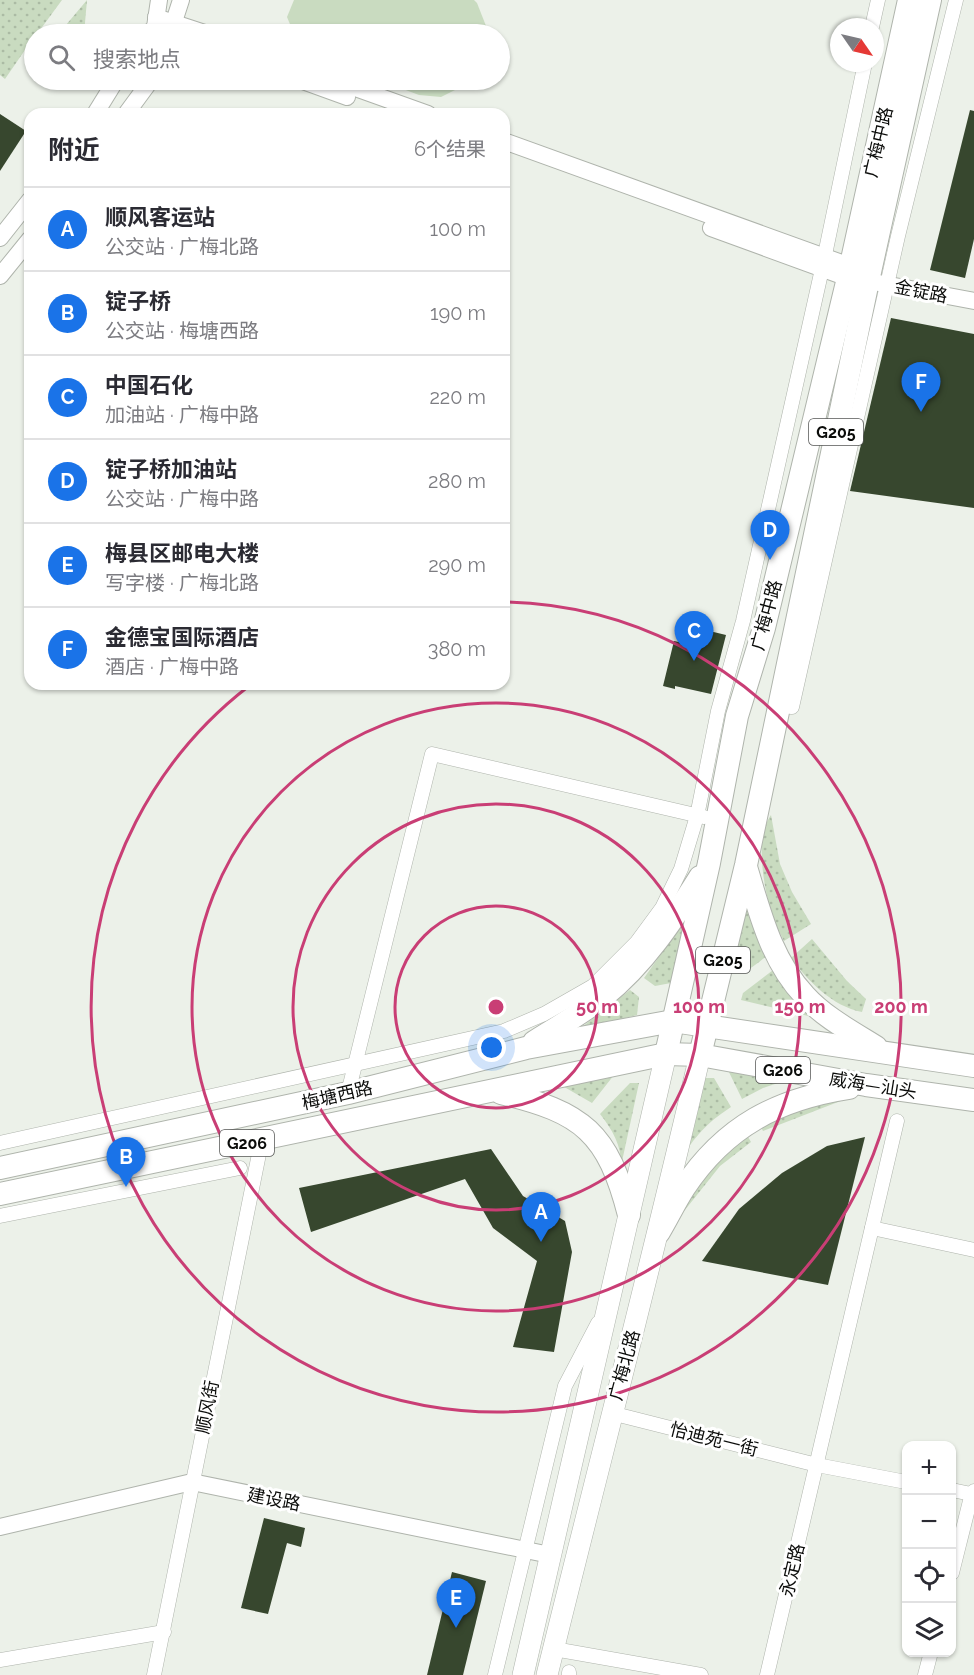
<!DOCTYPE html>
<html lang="zh">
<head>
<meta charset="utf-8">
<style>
	:root { --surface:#fff; --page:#f7f7f7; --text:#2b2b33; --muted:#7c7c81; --line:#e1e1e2; --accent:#1a73e8 }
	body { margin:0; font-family:Raleway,"Noto Sans SC",sans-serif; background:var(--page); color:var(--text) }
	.controls { position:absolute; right:18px; bottom:18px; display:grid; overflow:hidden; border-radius:12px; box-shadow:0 2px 4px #0004 }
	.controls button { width:54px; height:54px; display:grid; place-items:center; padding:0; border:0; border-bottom:2px solid var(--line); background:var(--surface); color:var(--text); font:30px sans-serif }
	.compass { position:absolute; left:830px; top:18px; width:54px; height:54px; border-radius:50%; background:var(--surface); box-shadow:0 2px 4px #0004; rotate:124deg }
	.you { position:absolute; left:492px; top:1048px; width:21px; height:21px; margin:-15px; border:4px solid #fff; border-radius:50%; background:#1a73e8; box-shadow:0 0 0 9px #1a73e833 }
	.badge { display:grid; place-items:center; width:39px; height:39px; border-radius:50%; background:var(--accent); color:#fff; font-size:20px; font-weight:700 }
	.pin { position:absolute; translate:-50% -50px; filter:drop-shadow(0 2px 3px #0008) }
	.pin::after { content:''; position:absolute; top:32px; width:21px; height:18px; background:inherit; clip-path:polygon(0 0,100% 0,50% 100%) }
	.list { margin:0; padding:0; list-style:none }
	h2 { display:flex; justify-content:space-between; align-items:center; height:78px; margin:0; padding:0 24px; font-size:26px }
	h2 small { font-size:20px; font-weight:400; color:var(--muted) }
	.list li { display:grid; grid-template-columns:39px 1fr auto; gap:18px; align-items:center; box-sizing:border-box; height:84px; padding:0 24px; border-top:2px solid var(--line) }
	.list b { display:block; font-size:22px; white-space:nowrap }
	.list p { margin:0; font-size:20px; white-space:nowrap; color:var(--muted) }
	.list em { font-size:20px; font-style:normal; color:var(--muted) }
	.icon { flex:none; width:33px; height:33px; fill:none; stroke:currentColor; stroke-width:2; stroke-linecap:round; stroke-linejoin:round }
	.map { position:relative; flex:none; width:974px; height:1675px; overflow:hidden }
	.search { position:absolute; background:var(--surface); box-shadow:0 2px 4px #0004; left:24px; top:24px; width:486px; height:66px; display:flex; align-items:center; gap:15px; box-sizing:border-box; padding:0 21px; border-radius:33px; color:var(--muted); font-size:22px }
	.panel { position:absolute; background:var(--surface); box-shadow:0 2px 4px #0004; left:24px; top:108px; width:486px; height:582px; border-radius:18px }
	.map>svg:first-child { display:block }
</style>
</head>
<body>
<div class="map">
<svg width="974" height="1675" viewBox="0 0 974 1675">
	<defs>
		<pattern id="grass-dots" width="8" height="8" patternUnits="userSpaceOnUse" patternTransform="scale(1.5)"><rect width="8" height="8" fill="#c9dbc0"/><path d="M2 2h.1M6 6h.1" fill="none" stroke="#abbba4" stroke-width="1.8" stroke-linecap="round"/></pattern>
	</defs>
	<rect width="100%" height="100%" fill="#ecf1e9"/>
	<!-- grass -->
	<g fill="url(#grass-dots)">
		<path d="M0,0H62L37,34H34V37L5,79L0,75Z"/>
		<path d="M87,0L84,34H68L60,32Z"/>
		<path d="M771,815L780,864L792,892L811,924L784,941C780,933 775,924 772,915C764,888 754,838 771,815Z"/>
		<path d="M745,887L769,954C754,966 746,975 726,973Z"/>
		<path d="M687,917L671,983L655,986L644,978Z"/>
		<path d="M812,939L847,981L866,999L862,1012C832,1006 809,982 791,958Z"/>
		<path d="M777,967L825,1020L741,1000L743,993Z"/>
		<path d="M630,990L639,997L637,1015L578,1030Z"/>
		<path d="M727,1068L796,1077L763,1088L742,1099Z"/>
		<path d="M614,1075L592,1103L566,1088L549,1080Z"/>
		<path d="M700,1078H714L731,1107C705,1124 696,1136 679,1161Z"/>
		<path d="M630,1083H639L621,1166C622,1146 612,1129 600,1114Z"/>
		<path d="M869,1090L763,1131L753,1112Z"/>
		<path d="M740,1123L751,1142L720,1166L677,1220L678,1207Z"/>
	</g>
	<!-- park -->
	<g fill="#c9dbc0">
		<path d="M294,0H474L477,3L488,31L487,34H294L287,17Z"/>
		<path d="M379,80H472L471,82L441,97L419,95Z"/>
	</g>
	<!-- building -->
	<g fill="#37472e">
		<path d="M970,110L974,111V239L965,278L930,270Z"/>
		<path d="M0,114L26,131L0,171Z"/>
		<path d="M891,318L974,334V508L850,491Z"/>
		<path d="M693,627L726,635L711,694L675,686V689L663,686L674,641L688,644Z"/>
		<path d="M865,1137L828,1285L702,1261L739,1209L782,1173L827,1146Z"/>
		<path d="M491,1149L523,1196L565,1221L572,1252L554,1352L513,1347L537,1261L493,1228L465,1179L311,1232L299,1188Z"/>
		<path d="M264,1518L305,1528L301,1547L287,1543L268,1614L241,1608Z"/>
		<path d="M452,1572L486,1581L463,1675H427Z"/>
	</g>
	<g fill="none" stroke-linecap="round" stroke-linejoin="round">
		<defs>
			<g id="minor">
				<path d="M872,27L878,0"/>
				<path d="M779,705L792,707L898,236L956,0"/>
				<path d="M348,1093L432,754L704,817"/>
				<path d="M0,1143L504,1031L544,1014L593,986L637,942L662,908L681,869L697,816L718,711L743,621L822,269L865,63"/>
				<path d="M0,1216L240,1168"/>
				<path d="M872,1228L974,1250"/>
				<path d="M611,1413L817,1465L906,1482"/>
				<path d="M952,1490L971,1494L974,1491"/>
				<path d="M952,1573L972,1493"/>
				<path d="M554,1649L701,1675"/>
				<path d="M0,1660L164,1632"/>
				<path d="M154,1675L262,1139"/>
				<path d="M495,1675L565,1386L598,1323"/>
				<path d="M569,1675V1672"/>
				<path d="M767,1675L897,1121"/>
				<path d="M925,1675L931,1652"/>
			</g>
			<g id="tertiary">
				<path d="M156,17L208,34"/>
				<path d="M148,34L155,27L159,0"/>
				<path d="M170,34L181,0"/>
				<path d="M300,80L347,97"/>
				<path d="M333,80L428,114"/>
				<path d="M95,114L116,80"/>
				<path d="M126,114L151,80"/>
				<path d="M504,141L850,266"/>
				<path d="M711,228L848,278"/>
				<path d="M0,238L30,200"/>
				<path d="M0,276L30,239"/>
				<path d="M868,281L974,301"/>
				<path d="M0,1527L192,1482L550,1555"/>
			</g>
			<g id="primary">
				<path d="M523,1675L666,1054"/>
				<path d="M547,1675C598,1468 652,1263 700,1055"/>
			</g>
			<g id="trunk">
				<path d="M746,867C760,913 771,960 805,996C824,1017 852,1032 876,1047"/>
				<path d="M534,1042C558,1027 582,1013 604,996C644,964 673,920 700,877"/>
				<path d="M666,1054L709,863L737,716L764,628L848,278L909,0"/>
				<path d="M700,1055L746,865L868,281L930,0"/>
				<path d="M501,1093C583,1112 608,1133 629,1215"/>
				<path d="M0,1168L348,1093L526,1048L673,1021L974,1066"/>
				<path d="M0,1194L666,1054L700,1055L866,1085L974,1100"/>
				<path d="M659,1232C668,1217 675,1202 684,1188C725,1126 778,1099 849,1088"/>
			</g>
		</defs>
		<!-- minor casing -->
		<use href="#minor" stroke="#afb4ac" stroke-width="15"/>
		<!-- tertiary casing -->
		<use href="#tertiary" stroke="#afb4ac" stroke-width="18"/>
		<!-- primary casing -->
		<use href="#primary" stroke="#afb4ac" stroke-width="22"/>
		<!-- trunk casing -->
		<use href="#trunk" stroke="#afb4ac" stroke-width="24"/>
		<!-- minor -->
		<use href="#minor" stroke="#fff" stroke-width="14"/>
		<!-- tertiary -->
		<use href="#tertiary" stroke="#fff" stroke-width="16"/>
		<!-- primary -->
		<use href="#primary" stroke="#fff" stroke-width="21"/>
		<!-- trunk -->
		<use href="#trunk" stroke="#fff" stroke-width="22"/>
	</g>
	<!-- distance rings -->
	<g fill="none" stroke="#c93e75" stroke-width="3">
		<circle cx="496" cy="1007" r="101"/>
		<circle cx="496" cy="1007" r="203"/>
		<circle cx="496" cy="1007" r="304"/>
		<path d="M507 602A405 405 0 1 1 249 686"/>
	</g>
	<g text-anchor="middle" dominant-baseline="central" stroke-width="6" stroke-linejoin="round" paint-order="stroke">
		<!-- shield labels -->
		<g fill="#fff" stroke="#545554" stroke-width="1.5">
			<rect x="809" y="419" width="54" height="26" rx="4.5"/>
			<rect x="696" y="947" width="54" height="26" rx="4.5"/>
			<rect x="756" y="1057" width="54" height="26" rx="4.5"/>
			<rect x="220" y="1130" width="54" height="26" rx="4.5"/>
		</g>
		<g font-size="16" font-weight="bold" fill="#0b0c0a">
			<text x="836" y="432">G205</text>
			<text x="723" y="960">G205</text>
			<text x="783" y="1070">G206</text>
			<text x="247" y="1143">G206</text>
		</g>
		<!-- street labels -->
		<g font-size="18" fill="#0b0c0a" stroke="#fff">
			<text transform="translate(878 142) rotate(-77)">广梅中路</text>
			<text transform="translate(921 291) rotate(11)">金锭路</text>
			<text transform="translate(766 615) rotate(-75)">广梅中路</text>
			<text transform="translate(873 1085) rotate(9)">威海—汕头</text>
			<text transform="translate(337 1095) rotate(-13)">梅塘西路</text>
			<text transform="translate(624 1365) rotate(-75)">广梅北路</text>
			<text transform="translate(207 1407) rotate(-79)">顺风街</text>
			<text transform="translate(714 1439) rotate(14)">怡迪苑一街</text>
			<text transform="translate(274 1499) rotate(11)">建设路</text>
			<text transform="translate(792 1570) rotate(-77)">永定路</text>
		</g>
	</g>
	<circle cx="496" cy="1007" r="9" fill="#c93e75" stroke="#fff" stroke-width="3"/>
	<g font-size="18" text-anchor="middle" font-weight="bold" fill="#c93e75" stroke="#fff" stroke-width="6" stroke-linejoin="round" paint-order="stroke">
		<text x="597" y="1013">50 m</text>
		<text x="699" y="1013">100 m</text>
		<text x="800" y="1013">150 m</text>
		<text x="901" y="1013">200 m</text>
	</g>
</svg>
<div class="controls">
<button>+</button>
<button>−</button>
<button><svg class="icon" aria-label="locate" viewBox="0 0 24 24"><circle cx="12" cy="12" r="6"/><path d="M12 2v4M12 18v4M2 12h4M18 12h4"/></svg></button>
<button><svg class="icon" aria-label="layers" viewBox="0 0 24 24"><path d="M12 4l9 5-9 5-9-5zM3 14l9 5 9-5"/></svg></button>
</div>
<svg class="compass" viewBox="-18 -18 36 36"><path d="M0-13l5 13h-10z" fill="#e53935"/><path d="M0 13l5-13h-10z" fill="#7c7c81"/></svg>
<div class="you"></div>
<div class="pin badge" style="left:541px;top:1242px">A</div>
<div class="pin badge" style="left:126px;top:1187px">B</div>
<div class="pin badge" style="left:694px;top:661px">C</div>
<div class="pin badge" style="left:770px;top:560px">D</div>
<div class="pin badge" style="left:456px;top:1628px">E</div>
<div class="pin badge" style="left:921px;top:412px">F</div>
<div class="search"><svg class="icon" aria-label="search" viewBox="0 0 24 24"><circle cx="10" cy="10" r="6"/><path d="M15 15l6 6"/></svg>搜索地点</div>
<section class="panel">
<h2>附近<small>6个结果</small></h2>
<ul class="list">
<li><span class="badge">A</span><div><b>顺风客运站</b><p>公交站 · 广梅北路</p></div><em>100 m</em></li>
<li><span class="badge">B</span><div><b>锭子桥</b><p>公交站 · 梅塘西路</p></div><em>190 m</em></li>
<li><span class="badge">C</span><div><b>中国石化</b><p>加油站 · 广梅中路</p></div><em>220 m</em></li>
<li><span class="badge">D</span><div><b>锭子桥加油站</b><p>公交站 · 广梅中路</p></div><em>280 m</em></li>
<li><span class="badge">E</span><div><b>梅县区邮电大楼</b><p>写字楼 · 广梅北路</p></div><em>290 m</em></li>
<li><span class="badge">F</span><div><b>金德宝国际酒店</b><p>酒店 · 广梅中路</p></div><em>380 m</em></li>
</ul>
</section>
</div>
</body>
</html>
